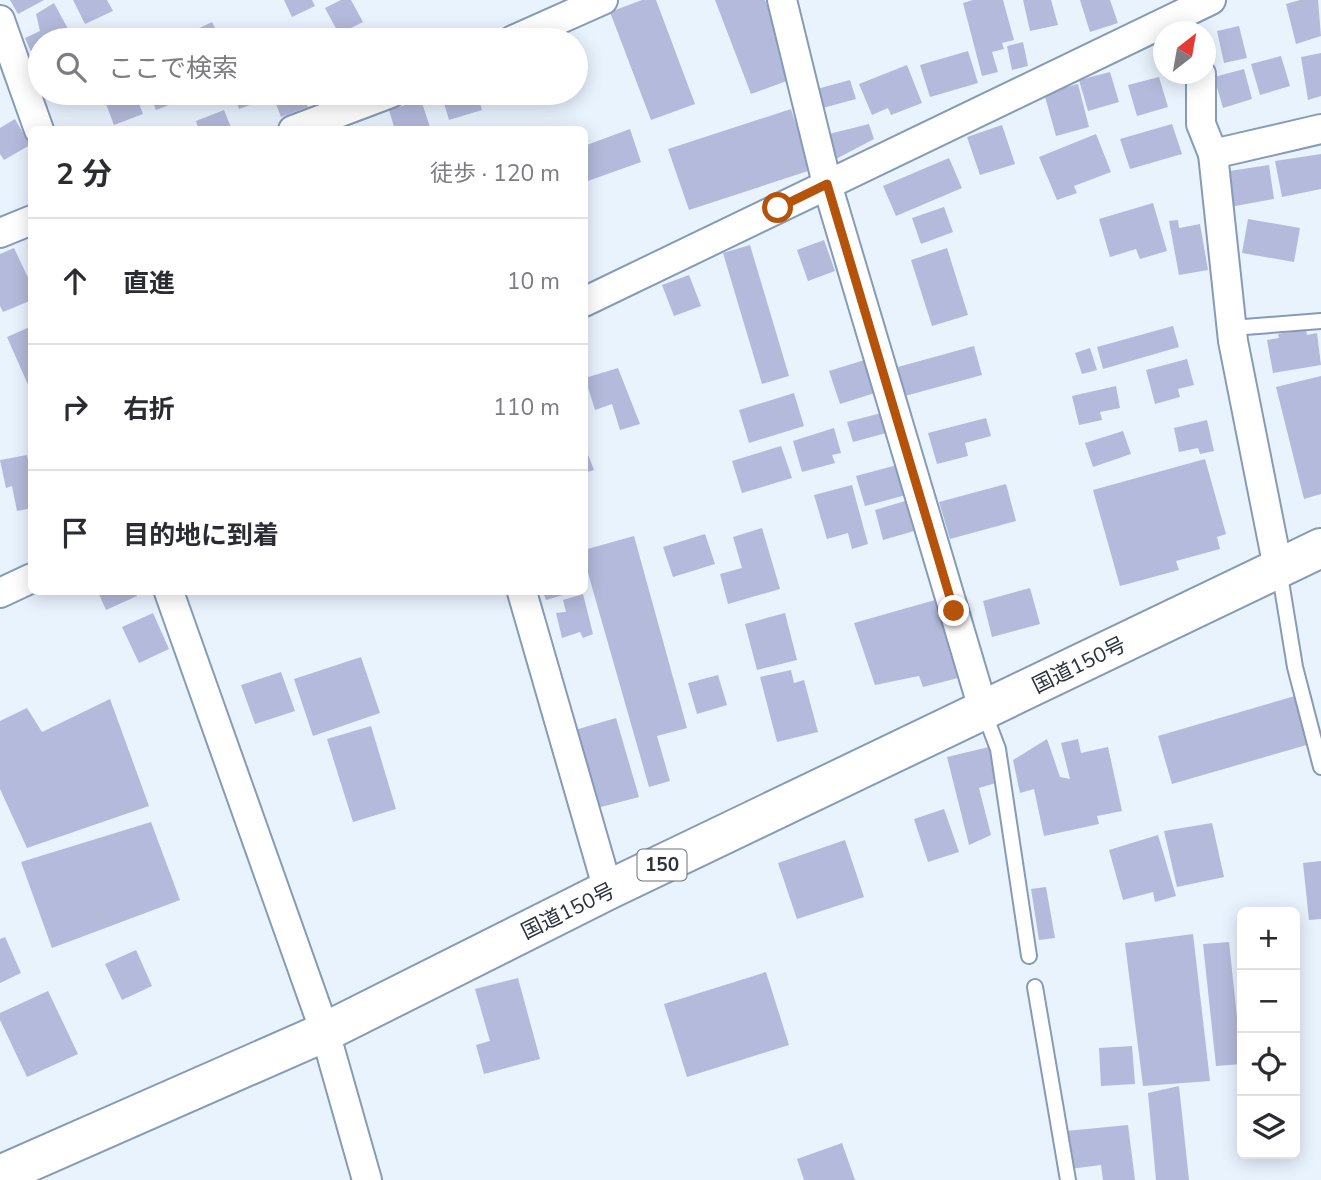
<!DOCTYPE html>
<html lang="ja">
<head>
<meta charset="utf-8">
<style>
	:root { --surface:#fff; --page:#f2f2f3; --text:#2b2b33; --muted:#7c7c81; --line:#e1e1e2 }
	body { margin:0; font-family:"Nunito Sans","Noto Sans JP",sans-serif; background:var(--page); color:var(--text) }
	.controls { position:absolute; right:21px; bottom:21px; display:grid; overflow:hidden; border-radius:10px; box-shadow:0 4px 18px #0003 }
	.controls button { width:63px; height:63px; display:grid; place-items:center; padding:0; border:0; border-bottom:2px solid var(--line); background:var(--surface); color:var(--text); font:35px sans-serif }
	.compass { position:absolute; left:1153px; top:21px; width:63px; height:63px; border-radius:50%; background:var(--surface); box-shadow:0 4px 18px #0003; rotate:31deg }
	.stop { position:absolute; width:21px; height:21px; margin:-16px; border:5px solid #b45309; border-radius:50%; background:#fff }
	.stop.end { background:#b45309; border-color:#fff; box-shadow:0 2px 7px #0008 }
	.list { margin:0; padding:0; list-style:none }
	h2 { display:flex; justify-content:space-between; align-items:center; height:91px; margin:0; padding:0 28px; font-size:30px }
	h2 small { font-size:23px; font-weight:400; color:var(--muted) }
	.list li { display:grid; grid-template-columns:46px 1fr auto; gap:21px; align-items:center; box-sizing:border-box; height:126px; padding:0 28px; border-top:2px solid var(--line) }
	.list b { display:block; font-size:26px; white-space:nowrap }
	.list em { font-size:23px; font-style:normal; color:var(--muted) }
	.icon { flex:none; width:38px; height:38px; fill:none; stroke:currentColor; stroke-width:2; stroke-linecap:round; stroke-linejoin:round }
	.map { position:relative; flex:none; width:1321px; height:1180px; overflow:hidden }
	.search { position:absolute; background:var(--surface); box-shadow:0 4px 18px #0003; left:28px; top:28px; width:560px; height:77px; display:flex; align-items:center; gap:18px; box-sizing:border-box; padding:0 24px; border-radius:38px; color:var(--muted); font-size:26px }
	.panel { position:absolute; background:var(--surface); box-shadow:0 4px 18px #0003; left:28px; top:126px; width:560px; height:469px; border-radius:10px }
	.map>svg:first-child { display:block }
</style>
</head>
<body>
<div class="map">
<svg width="1321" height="1180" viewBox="0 0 1321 1180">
	<rect width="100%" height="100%" fill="#e9f3fe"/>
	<!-- building -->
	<g fill="#b4badb">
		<path d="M10,0H44L18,14Z"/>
		<path d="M73,0H107L113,11L85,24Z"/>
		<path d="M284,0H312L315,6L292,17Z"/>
		<path d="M341,0H351L363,22L339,34L325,8Z"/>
		<path d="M642,0H656L695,104L651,120L610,12Z"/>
		<path d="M715,0H765L795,78L751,94Z"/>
		<path d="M973,0H1003L1014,40L1002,43L1004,49L992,52L998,72L982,76L963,3Z"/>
		<path d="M1023,0H1051L1058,25L1030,31Z"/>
		<path d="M1080,0H1110L1118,23L1090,32Z"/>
		<path d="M1300,0H1318L1321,36L1296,44L1286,4Z"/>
		<path d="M54,3L74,40H40V60L36,63L25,38L40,31L36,14Z"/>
		<path d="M212,22L221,40H192L189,33Z"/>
		<path d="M1239,26L1247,58L1224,63L1217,31Z"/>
		<path d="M1023,42L1028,66L1012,70L1007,46Z"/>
		<path d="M968,51L978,83L930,97L920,65Z"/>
		<path d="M1321,53V96L1308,100L1301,57Z"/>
		<path d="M1281,56L1290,86L1260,95L1251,64Z"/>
		<path d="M907,65L922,103L891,115L888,108L872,115L859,84Z"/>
		<path d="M1244,69L1252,99L1223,108L1214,77Z"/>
		<path d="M1110,72L1119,102L1088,111L1079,80Z"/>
		<path d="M1159,77L1168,107L1137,116L1128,85Z"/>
		<path d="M850,80L856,99L819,109L813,90Z"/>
		<path d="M1078,84L1089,127L1056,136L1044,93Z"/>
		<path d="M112,93H135L143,114L114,125L103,96Z"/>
		<path d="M149,93H182L184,99L156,110Z"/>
		<path d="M233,93H264L266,99L239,109Z"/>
		<path d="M281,93H302L308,107L281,117L273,96Z"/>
		<path d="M441,93H477L482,110L449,120Z"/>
		<path d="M421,100L431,130H395L389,110Z"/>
		<path d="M791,109L811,170L689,210L668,149Z"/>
		<path d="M224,110L232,130H199L196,121Z"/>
		<path d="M15,119L30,145L4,160L0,154V128Z"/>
		<path d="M869,124L874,139L836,159L829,134Z"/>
		<path d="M1172,124L1182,154L1130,169L1120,139Z"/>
		<path d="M1002,125L1015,164L980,175L967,137Z"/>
		<path d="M630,129L641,162L585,182L584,146Z"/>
		<path d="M1096,134L1111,172L1074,186L1077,193L1057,200L1039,157Z"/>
		<path d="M1321,154V189L1282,197L1275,161Z"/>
		<path d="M949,158L962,188L896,216L883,186Z"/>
		<path d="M1269,165L1274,199L1230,207L1223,172Z"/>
		<path d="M1153,203L1167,251L1140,259L1136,249L1110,257L1099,219Z"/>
		<path d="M944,207L953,232L921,244L912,218Z"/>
		<path d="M1248,219L1300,228L1294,262L1242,253Z"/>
		<path d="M1178,220L1179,228L1200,224L1208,270L1179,275L1169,221Z"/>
		<path d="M824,240L835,271L808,281L797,250Z"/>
		<path d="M750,245L789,376L762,384L723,253Z"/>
		<path d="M14,248L32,286V300L3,312L0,306V254Z"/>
		<path d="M947,248L968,315L932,326L911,260Z"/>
		<path d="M689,275L701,306L674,316L662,285Z"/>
		<path d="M32,326V386L29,387L7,337Z"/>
		<path d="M1173,326L1179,347L1103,369L1097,347Z"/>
		<path d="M1306,329L1307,335L1317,333L1321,365L1273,373L1267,340L1279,338L1278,334Z"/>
		<path d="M974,346L982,375L905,396L898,367Z"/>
		<path d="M1090,348L1097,370L1082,374L1075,353Z"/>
		<path d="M871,358L881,391L840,404L829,371Z"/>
		<path d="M1187,359L1194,385L1178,389L1180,397L1155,404L1146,370Z"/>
		<path d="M618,368L640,424L620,430L612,404L595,410L585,378Z"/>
		<path d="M1321,376V494L1304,499L1276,387Z"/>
		<path d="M1116,386L1120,408L1100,412L1102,420L1079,425L1072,396Z"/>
		<path d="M794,393L804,426L749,443L739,410Z"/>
		<path d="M881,413L886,433L853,442L847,422Z"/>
		<path d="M986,418L991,436L965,443L968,456L937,464L928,433Z"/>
		<path d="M1207,420L1214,451L1200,454L1198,448L1179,452L1174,428Z"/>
		<path d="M834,428L841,453L832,455L835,463L802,472L793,441Z"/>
		<path d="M1123,431L1131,454L1093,467L1085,443Z"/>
		<path d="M584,444L594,470L584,473Z"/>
		<path d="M781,446L792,478L742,493L732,461Z"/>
		<path d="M27,455L32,476V508L17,511L12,486L6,488L0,460Z"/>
		<path d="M1205,459L1226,534L1217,537L1220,549L1176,561L1179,570L1120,586L1093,490Z"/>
		<path d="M897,465L906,495L865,506L856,476Z"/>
		<path d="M1006,484L1016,521L950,539L939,502Z"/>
		<path d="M852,485L868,544L852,549L848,533L827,539L814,495Z"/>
		<path d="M905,501L914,531L883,540L875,510Z"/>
		<path d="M762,528L780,589L728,604L720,574L742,568L733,537Z"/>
		<path d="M705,534L715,564L673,577L663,547Z"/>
		<path d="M634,536L687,728L657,736L670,781L649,787L584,559V550Z"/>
		<path d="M1030,588L1040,624L992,637L983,601Z"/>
		<path d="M98,592H135L137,596L106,610Z"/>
		<path d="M543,592H573L546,600Z"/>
		<path d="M583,594L593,634L583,638L580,632L562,638L556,613L566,612L563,600Z"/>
		<path d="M935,600L962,677L923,687L919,676L875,685L854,623Z"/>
		<path d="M153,613L169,649L139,663L122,627Z"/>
		<path d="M785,613L797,660L757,670L745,624Z"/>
		<path d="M361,657L380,713L313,736L294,679Z"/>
		<path d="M791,670L794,683L804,680L818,732L777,742L760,677Z"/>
		<path d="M281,672L295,711L255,724L241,685Z"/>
		<path d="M718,675L727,705L697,714L688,683Z"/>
		<path d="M1295,696L1310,744L1172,784L1158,736Z"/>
		<path d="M110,699L149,806L27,848L0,789V721L27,708L42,732Z"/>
		<path d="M616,718L639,797L597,808L575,730Z"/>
		<path d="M371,726L396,809L353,822L327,739Z"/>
		<path d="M1047,739L1060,777L1070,779L1061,743L1078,739L1081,753L1108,747L1122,811L1097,816L1099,824L1044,836L1034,789L1020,793L1013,760Z"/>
		<path d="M989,747L999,782L979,788L991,835L969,845L947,757Z"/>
		<path d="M944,809L959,852L928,862L914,819Z"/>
		<path d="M151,822L180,900L52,948L21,862Z"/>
		<path d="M1212,823L1224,877L1177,887L1164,831Z"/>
		<path d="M1158,835L1176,896L1155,902L1153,892L1123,900L1109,850Z"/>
		<path d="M845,840L864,897L797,919L778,863Z"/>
		<path d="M1321,861V919L1309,920L1303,863Z"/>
		<path d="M1046,887L1055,938L1039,940L1031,889Z"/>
		<path d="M1193,934L1210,1081L1143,1086L1125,943Z"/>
		<path d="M5,937L21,973L0,983V939Z"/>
		<path d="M1229,942L1242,1064L1216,1066L1203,944Z"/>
		<path d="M136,950L152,986L122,1000L105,964Z"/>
		<path d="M766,972L789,1045L687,1077L664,1004Z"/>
		<path d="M518,978L540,1059L484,1074L476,1045L490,1041L475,989Z"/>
		<path d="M48,991L78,1054L27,1077L0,1020V1013Z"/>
		<path d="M1132,1046L1135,1084L1101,1086L1099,1048Z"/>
		<path d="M1179,1086L1189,1180H1156L1148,1093Z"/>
		<path d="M1128,1125L1135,1180H1103L1101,1165L1070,1169L1066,1131Z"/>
		<path d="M842,1143L855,1180H804L797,1159Z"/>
	</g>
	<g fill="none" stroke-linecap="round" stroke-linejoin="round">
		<defs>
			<g id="lane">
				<path d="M1232,328L1321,321"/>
				<path d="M1279,569L1295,667L1321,767"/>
				<path d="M984,712L998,749L1029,956"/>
				<path d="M1035,987L1068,1180"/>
			</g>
			<g id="street">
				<path d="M782,0L827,184L984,712"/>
				<path d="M0,20L39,130"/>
				<path d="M513,40L603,0"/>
				<path d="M1201,74V124L1213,154L1321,129"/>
				<path d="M293,130L391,93"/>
				<path d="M1213,154L1233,341L1278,568"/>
				<path d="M0,233L32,220"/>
				<path d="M584,302L1211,0"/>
				<path d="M169,592L325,1032L367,1180"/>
				<path d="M522,592L608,890"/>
				<path d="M0,593L32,578"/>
			</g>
			<path id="highway" d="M0,1175L325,1032L608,890L1321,548"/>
		</defs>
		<!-- lane casing -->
		<use href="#lane" stroke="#859bb6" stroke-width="18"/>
		<!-- street casing -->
		<use href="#street" stroke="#859bb6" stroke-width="32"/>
		<!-- highway casing -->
		<use href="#highway" stroke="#859bb6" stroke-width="42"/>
		<!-- lane -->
		<use href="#lane" stroke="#fff" stroke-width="14"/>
		<!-- street -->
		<use href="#street" stroke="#fff" stroke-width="28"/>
		<!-- highway -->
		<use href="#highway" stroke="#fff" stroke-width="38"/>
	</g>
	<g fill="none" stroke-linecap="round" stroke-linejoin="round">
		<!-- route -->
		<path stroke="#b45309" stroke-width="9" d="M778,208L827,184L954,611"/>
	</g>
	<g text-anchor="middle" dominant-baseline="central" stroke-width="5" stroke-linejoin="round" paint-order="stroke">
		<!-- shield labels -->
		<rect fill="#fff" stroke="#6a7078" stroke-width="2" x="637.5" y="849.5" width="49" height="31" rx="5"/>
		<g font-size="19" font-weight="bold" fill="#2a333e">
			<text x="662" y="865">150</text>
		</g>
		<!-- street labels -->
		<g font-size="21" fill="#2a333e" stroke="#fff">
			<text transform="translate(1079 665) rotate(-26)">国道150号</text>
			<text transform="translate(568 911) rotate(-26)">国道150号</text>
		</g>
	</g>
</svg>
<div class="controls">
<button>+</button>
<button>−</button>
<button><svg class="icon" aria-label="locate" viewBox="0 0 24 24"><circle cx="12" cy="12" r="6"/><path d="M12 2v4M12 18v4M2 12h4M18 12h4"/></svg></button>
<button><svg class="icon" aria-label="layers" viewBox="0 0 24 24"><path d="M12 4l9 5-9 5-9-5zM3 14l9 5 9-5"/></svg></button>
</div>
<svg class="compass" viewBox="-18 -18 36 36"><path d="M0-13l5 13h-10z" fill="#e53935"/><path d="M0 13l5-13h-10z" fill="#7c7c81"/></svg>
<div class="stop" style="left:778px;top:208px"></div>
<div class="stop end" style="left:954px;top:611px"></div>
<div class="search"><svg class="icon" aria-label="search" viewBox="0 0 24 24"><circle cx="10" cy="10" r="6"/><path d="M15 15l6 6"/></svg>ここで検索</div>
<section class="panel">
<h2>2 分<small>徒歩 · 120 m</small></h2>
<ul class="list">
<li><svg class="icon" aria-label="ahead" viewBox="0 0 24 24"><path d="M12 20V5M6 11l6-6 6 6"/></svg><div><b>直進</b></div><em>10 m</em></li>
<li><svg class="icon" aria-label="right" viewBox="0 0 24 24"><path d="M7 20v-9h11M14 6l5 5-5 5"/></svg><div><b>右折</b></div><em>110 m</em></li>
<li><svg class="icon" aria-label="arrive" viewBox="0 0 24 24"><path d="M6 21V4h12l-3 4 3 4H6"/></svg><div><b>目的地に到着</b></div></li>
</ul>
</section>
</div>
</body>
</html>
